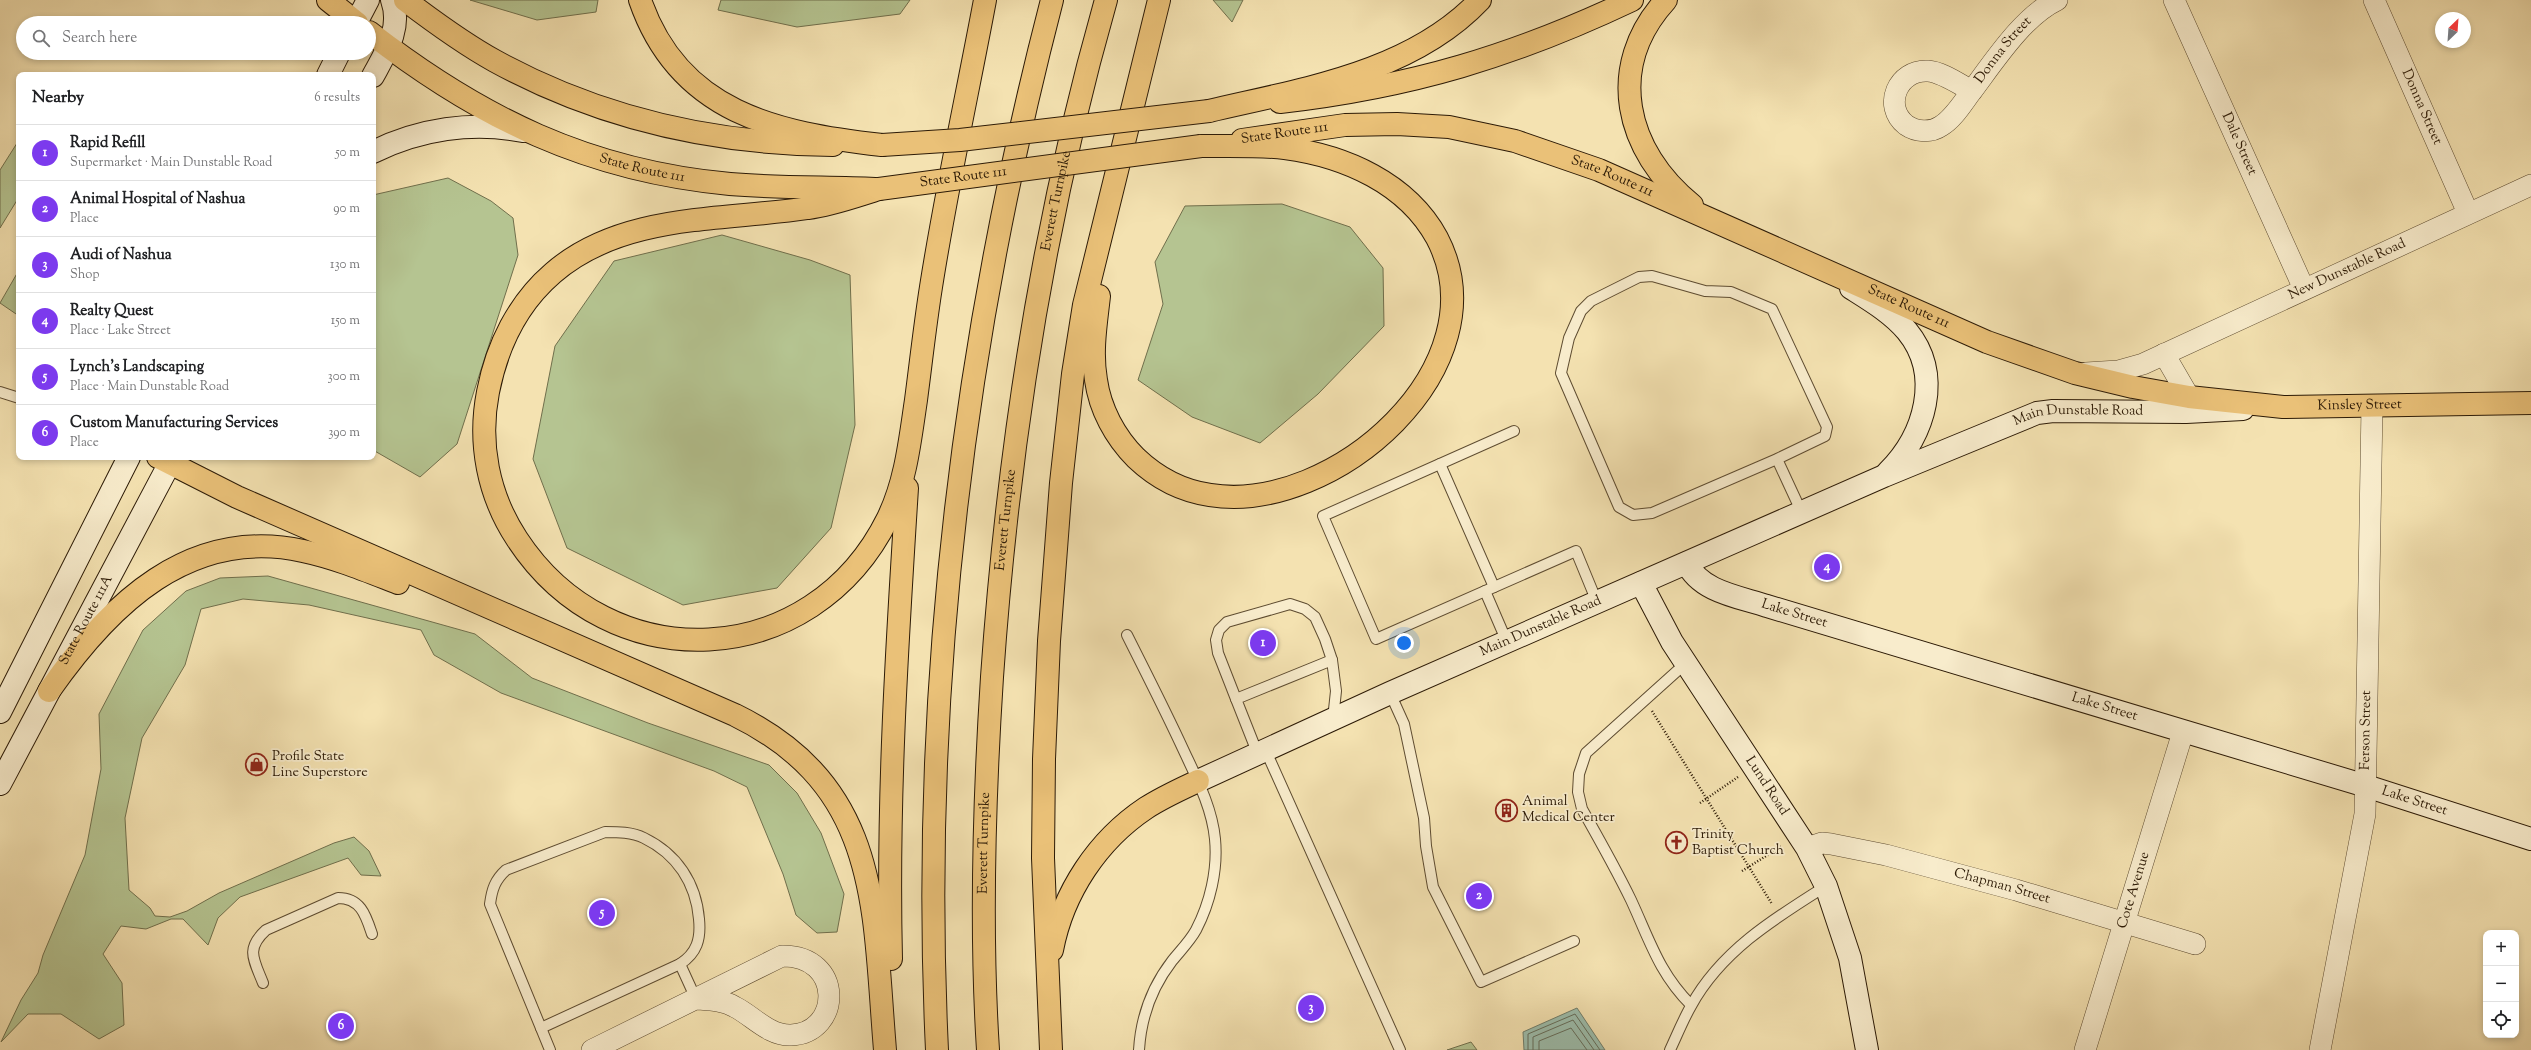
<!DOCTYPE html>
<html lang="en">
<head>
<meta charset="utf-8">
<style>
	:root { --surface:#fff; --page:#f2f2f2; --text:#202124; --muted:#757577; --line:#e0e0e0; --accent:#7c3aed }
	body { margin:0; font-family:"Sorts Mill Goudy",serif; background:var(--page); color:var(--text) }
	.controls { position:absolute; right:12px; bottom:12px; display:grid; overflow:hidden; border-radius:8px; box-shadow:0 2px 6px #0003 }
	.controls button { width:36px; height:36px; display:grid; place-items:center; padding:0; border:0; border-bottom:1px solid var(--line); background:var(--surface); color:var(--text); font:20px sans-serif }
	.compass { position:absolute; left:2435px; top:12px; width:36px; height:36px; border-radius:50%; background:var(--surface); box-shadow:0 2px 6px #0003; rotate:25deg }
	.you { position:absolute; left:1404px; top:643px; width:14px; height:14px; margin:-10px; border:3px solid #fff; border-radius:50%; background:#1a73e8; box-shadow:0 0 0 6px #1a73e833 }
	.badge { display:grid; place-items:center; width:26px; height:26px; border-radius:50%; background:var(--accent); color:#fff; font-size:13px; font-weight:700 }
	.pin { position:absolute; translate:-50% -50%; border:2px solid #fff; box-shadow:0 1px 4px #0006 }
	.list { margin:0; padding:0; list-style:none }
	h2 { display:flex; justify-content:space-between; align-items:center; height:52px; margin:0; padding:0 16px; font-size:17px }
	h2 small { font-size:13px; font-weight:400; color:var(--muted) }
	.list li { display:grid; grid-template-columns:26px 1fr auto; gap:12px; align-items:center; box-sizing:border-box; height:56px; padding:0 16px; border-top:1px solid var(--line) }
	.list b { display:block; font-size:15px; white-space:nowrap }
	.list p { margin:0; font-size:13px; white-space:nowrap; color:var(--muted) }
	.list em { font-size:13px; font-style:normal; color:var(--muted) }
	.icon { flex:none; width:22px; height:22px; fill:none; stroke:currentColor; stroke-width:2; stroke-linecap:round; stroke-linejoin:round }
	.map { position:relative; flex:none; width:2531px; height:1050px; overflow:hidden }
	.search { position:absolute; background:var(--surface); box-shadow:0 2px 6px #0003; left:16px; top:16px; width:360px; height:44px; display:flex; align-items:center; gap:10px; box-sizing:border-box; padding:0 14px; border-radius:22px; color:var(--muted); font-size:15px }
	.panel { position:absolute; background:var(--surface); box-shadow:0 2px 6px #0003; left:16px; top:72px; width:360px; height:388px; border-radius:8px }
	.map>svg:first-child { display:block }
</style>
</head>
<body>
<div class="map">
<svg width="2531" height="1050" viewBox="0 0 2531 1050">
	<rect width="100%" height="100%" fill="#f4e2b1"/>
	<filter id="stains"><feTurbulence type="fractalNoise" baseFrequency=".005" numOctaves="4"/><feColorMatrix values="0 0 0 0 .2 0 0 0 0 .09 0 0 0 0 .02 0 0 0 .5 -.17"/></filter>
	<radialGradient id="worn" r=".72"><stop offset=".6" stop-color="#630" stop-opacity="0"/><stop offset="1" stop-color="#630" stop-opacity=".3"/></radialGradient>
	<!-- green -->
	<g fill="#b5c491" stroke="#706f4c">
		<path d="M470,0H598L596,12L537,20Z"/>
		<path d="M721,0H910L900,14L797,27L718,10Z"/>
		<path d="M1213,0H1243L1232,22Z"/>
		<path d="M19,140V197L0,228V170Z"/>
		<path d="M448,178L491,201L513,218L518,255L457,444L420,477L373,450V195Z"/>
		<path d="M1282,204L1350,227L1383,268L1384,326L1318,394L1260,443L1192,417L1138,380L1163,304L1155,262L1185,206Z"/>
		<path d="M722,235L810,260L850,275L855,425L831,528L777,588L683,605L567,548L533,459L555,346L614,261Z"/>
		<path d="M19,270V316L0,303Z"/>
		<path d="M268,576L475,634L532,678L648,723L769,765L797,793L821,833L844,894L837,932L817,933L796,915L783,874L747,787L714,771L501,693L434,655L421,630L309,605L243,599L201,609L185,665L142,738L125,818L129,890L150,908L155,916L170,917L187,911L219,893L334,843L354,837L369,851L381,876L361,875L348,858L240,897L218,918L208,945L183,919H171L146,929L121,926L103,954L122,983L124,1025L99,1039L61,1014H28L1,1042L21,1000L38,973L43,955L85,855L101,769L99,714L143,630L186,591L220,578Z"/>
		<path d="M1471,1042L1477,1050H1447Z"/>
	</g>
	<!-- water -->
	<path fill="#9cbead" stroke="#6f7c6a" d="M1577,1008L1605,1050H1524L1523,1032Z"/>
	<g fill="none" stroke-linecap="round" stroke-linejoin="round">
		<!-- shore -->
		<g stroke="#646c5a" stroke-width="1">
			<path d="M1528,1050V1034L1575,1014L1600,1050"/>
			<path d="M1533,1050V1037L1573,1020L1594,1050"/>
			<path d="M1539,1050V1041L1571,1028L1587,1050"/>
		</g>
		<defs>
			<g id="lane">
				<path d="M0,392L19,398"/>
				<path d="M1514,431L1323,516L1376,639L1576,551L1597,602"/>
				<path d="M1777,459L1825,436L1827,427L1772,309L1731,292L1705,291L1652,276L1639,277L1591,301L1581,311L1569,338L1561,373L1619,507L1633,515L1652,513L1777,459L1802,513"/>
				<path d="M1440,464L1494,587"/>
				<path d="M1485,591L1507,642"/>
				<path d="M1127,635C1146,673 1165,710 1183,749C1196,777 1212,807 1215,839C1218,870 1210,903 1196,930C1190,941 1180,951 1172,961C1152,987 1141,1017 1139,1050"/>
				<path d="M1686,663L1586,753L1579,774L1578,792L1582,809C1599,839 1616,869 1631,900C1650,941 1659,973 1691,1005"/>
				<path d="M1390,693L1404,724L1424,818L1426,846L1433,887L1481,982L1574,941"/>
				<path d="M1236,699L1218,653L1216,640L1219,630L1227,622L1290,604L1305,609L1315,617L1325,639L1332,660L1336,691L1333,719"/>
				<path d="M1265,749L1400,1050"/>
				<path d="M1257,752L1236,699L1332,660"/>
				<path d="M263,983C254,960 245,949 266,930L338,898C361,898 366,916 372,934"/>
				<path d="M541,1028L680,964"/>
				<path d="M550,1050L490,904C492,889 495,880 506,870L605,832C618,832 632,832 644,838C677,854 696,883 699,919C701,939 697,953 680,964L696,999"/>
				<path d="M1670,1050C1677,1035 1683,1020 1691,1006C1721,951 1775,918 1826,886"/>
			</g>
			<g id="street">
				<path id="s1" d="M2174,0L2304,289"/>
				<path id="s2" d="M2374,0L2468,213"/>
				<path id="s3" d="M1972,91C1959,84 1942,72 1928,71C1898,69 1882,106 1906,125C1916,132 1931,133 1941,126C1953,119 1962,104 1971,92C1993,63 2023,16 2057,0"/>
				<path d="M2164,354L2189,397"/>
				<path id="s4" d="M2086,373L2118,371L2143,364L2531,185"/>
				<path id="s5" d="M1807,848L1822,843L1831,844L1886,855L2016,890L2195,944"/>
				<path d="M592,1050L782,956C844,955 842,1033 791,1035C769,1036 753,1016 735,1007C723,1000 709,1000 696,999"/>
				<path id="s6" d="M2085,1050L2183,732"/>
				<path id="s7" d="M2320,1050L2365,814L2372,407"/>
			</g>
			<g id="secondary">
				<path d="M356,23L368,0"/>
				<path d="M328,75L339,53"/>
				<path d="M373,76C386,52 402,28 392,0"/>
				<path d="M373,152C419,129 472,121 523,131"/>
				<path d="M1851,288C1870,300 1892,313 1907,331C1943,375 1925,435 1888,472"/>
				<path id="s8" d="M1687,563C1700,592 1740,597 1767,606L2366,786L2531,839"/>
				<path id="s9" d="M1641,583L1672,642L1807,848L1826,886L1850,958L1867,1050"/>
				<path d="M0,712L129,457"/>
				<path id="s10" d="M1198,781L1390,693L1884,476L2037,413L2053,411L2186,412L2243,409"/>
				<path id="s11" d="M0,784L173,457"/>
			</g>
			<g id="primary">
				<path d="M328,0L357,23"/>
				<path d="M405,0C434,22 464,44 495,61C599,118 715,144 833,145"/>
				<path d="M1666,0C1605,67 1625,151 1692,205"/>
				<path id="s12" d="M369,32C480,118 588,171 730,184C778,188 827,187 875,189"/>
				<path d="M1280,102C1411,87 1514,56 1632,0"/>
				<path id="s13" d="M1242,140L1345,125L1397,124L1449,127L1515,141L1599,170L1987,342L2075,373L2133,387L2189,397L2283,407L2531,403"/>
			</g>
			<g id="highway">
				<path d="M640,0C679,113 776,133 882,145"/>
				<path d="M1209,111C1302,89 1411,73 1480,0"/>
				<path d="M879,189C856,196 832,205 808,208C723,221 622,213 553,273C518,303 497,346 488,392C478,443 488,495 517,539C610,681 812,672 888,518C906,481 910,440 916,400C921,362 925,325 931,287C946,191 967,96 985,0"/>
				<path d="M1099,296C1096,323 1091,352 1096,380C1100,409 1115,437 1136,458C1156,477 1182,491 1210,495C1333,515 1504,366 1437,238C1407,183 1345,156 1285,148C1258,145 1229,146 1201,146"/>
				<path d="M158,457L237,497L735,715C882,787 873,909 885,1050"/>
				<path d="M49,691C109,605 189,526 303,551C336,558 367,571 398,583"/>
				<path d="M1052,950C1063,892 1098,840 1146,808C1163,797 1181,789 1198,781"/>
				<path d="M891,959C887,801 897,645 907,488"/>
				<path d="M937,1050C920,696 963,343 1052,0"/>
				<path id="s14" d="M988,1050C980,926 984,801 992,677C1008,448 1043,221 1106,0"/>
				<path d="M1051,1050L1043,858L1044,759L1049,641L1061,483L1073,374L1084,305L1159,0"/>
			</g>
		</defs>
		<!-- lane casing -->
		<use href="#lane" stroke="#5e4c31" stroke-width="12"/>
		<!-- street casing -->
		<use href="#street" stroke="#5e4c31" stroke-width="22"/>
		<!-- secondary casing -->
		<use href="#secondary" stroke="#2c1a06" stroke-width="24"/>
		<!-- primary casing -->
		<use href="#primary" stroke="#2c1a06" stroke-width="24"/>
		<!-- highway casing -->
		<use href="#highway" stroke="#2c1a06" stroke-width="24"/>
		<!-- path -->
		<g stroke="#2c1a06" stroke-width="2.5" stroke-dasharray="1 2" stroke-linecap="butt">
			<path d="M1652,711L1772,904"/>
			<path d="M1700,803L1738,777"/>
			<path d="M1742,871L1782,846"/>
		</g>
		<!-- lane -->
		<use href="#lane" stroke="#f8eccc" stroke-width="10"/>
		<!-- street -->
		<use href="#street" stroke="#f8eccc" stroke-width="21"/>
		<!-- secondary -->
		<use href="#secondary" stroke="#f8eccc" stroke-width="22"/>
		<!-- primary -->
		<use href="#primary" stroke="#eac178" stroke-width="22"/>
		<!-- highway -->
		<use href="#highway" stroke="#eac178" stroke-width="22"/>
		<defs>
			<g id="primary-bridge">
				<path d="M882,145L960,140L1209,111"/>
				<path id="s15" d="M879,189L1201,146"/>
			</g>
		</defs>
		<!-- primary-bridge casing -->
		<use href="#primary-bridge" stroke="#2c1a06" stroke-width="24" stroke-linecap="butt"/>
		<!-- primary-bridge -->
		<use href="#primary-bridge" stroke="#eac178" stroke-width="22"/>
	</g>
	<!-- icons -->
	<defs>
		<symbol id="shop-ring" viewBox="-11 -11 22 22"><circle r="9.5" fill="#f8eccc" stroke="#8f2418" stroke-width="1.5"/><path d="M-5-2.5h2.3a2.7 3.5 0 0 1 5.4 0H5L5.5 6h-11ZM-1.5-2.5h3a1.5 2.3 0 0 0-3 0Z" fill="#8f2418"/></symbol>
		<symbol id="building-ring" viewBox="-11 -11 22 22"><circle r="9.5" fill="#f8eccc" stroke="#8f2418" stroke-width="1.5"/><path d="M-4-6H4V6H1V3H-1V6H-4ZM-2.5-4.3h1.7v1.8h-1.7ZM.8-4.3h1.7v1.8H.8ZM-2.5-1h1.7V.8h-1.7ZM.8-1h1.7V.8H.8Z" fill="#8f2418"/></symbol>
		<symbol id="church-ring" viewBox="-11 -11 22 22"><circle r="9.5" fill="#f8eccc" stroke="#8f2418" stroke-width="1.5"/><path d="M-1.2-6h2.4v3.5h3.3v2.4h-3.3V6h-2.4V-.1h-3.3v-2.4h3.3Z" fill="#8f2418"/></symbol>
	</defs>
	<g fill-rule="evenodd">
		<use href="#shop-ring" x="244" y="752" width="25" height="25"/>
		<use href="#building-ring" x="1494" y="798" width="25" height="25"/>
		<use href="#church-ring" x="1664" y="830" width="25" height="25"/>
	</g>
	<g text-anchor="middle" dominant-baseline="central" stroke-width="3.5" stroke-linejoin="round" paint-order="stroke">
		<!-- street labels -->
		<g font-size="14" fill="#2c1a06" stroke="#f8eccc">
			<text stroke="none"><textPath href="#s3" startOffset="262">Donna Street</textPath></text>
			<text stroke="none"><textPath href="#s2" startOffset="117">Donna Street</textPath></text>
			<text stroke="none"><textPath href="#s13" startOffset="43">State Route 111</textPath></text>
			<text stroke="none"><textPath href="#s1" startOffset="158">Dale Street</textPath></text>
			<text stroke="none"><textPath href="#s12" startOffset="308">State Route 111</textPath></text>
			<text stroke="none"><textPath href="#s13" startOffset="379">State Route 111</textPath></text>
			<text stroke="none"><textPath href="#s15" startOffset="85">State Route 111</textPath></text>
			<text stroke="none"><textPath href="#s14" startOffset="854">Everett Turnpike</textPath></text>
			<text stroke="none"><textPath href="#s4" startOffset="283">New Dunstable Road</textPath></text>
			<text stroke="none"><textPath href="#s13" startOffset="703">State Route 111</textPath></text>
			<text stroke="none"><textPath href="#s13" startOffset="1170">Kinsley Street</textPath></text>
			<text stroke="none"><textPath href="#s10" startOffset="957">Main Dunstable Road</textPath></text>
			<text stroke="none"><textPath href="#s14" startOffset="531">Everett Turnpike</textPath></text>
			<text stroke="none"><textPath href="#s8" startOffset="122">Lake Street</textPath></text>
			<text stroke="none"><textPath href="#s11" startOffset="185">State Route 111A</textPath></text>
			<text stroke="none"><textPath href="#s10" startOffset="376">Main Dunstable Road</textPath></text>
			<text stroke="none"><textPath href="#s8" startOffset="446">Lake Street</textPath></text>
			<text stroke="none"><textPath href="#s7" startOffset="324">Ferson Street</textPath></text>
			<text stroke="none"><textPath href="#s9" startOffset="239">Lund Road</textPath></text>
			<text stroke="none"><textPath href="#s8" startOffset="770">Lake Street</textPath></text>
			<text stroke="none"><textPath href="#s14" startOffset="207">Everett Turnpike</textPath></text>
			<text stroke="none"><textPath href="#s5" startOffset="201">Chapman Street</textPath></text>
			<text stroke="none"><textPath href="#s6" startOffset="167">Cote Avenue</textPath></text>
		</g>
		<!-- poi labels -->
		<g font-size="14" fill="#2c1a06" stroke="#f8eccc" text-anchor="start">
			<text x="272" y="757">Profile State<tspan x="272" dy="16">Line Superstore</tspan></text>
			<text x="1522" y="802">Animal<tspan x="1522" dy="16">Medical Center</tspan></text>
			<text x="1692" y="835">Trinity<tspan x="1692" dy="16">Baptist Church</tspan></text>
		</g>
	</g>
	<rect width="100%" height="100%" filter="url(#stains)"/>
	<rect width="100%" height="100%" fill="url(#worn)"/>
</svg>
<div class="controls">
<button>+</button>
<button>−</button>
<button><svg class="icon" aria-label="locate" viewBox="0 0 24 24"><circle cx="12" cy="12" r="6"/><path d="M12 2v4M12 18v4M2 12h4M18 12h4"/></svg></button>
</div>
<svg class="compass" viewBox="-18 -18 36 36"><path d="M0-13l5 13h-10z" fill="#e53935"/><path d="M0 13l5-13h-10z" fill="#757577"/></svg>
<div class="you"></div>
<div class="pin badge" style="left:1263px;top:643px">1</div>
<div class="pin badge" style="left:1479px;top:896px">2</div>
<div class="pin badge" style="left:1311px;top:1008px">3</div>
<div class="pin badge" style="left:1827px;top:567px">4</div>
<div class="pin badge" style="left:602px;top:913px">5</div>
<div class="pin badge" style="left:341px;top:1026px">6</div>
<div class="search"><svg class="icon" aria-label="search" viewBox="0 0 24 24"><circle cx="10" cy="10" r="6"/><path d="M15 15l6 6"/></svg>Search here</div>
<section class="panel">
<h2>Nearby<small>6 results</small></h2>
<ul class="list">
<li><span class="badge">1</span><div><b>Rapid Refill</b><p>Supermarket · Main Dunstable Road</p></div><em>50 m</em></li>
<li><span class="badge">2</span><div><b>Animal Hospital of Nashua</b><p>Place</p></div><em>90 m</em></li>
<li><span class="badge">3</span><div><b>Audi of Nashua</b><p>Shop</p></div><em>130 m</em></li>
<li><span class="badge">4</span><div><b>Realty Quest</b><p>Place · Lake Street</p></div><em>150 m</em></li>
<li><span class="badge">5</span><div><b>Lynch's Landscaping</b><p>Place · Main Dunstable Road</p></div><em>300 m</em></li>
<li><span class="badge">6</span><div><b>Custom Manufacturing Services</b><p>Place</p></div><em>390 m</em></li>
</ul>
</section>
</div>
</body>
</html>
